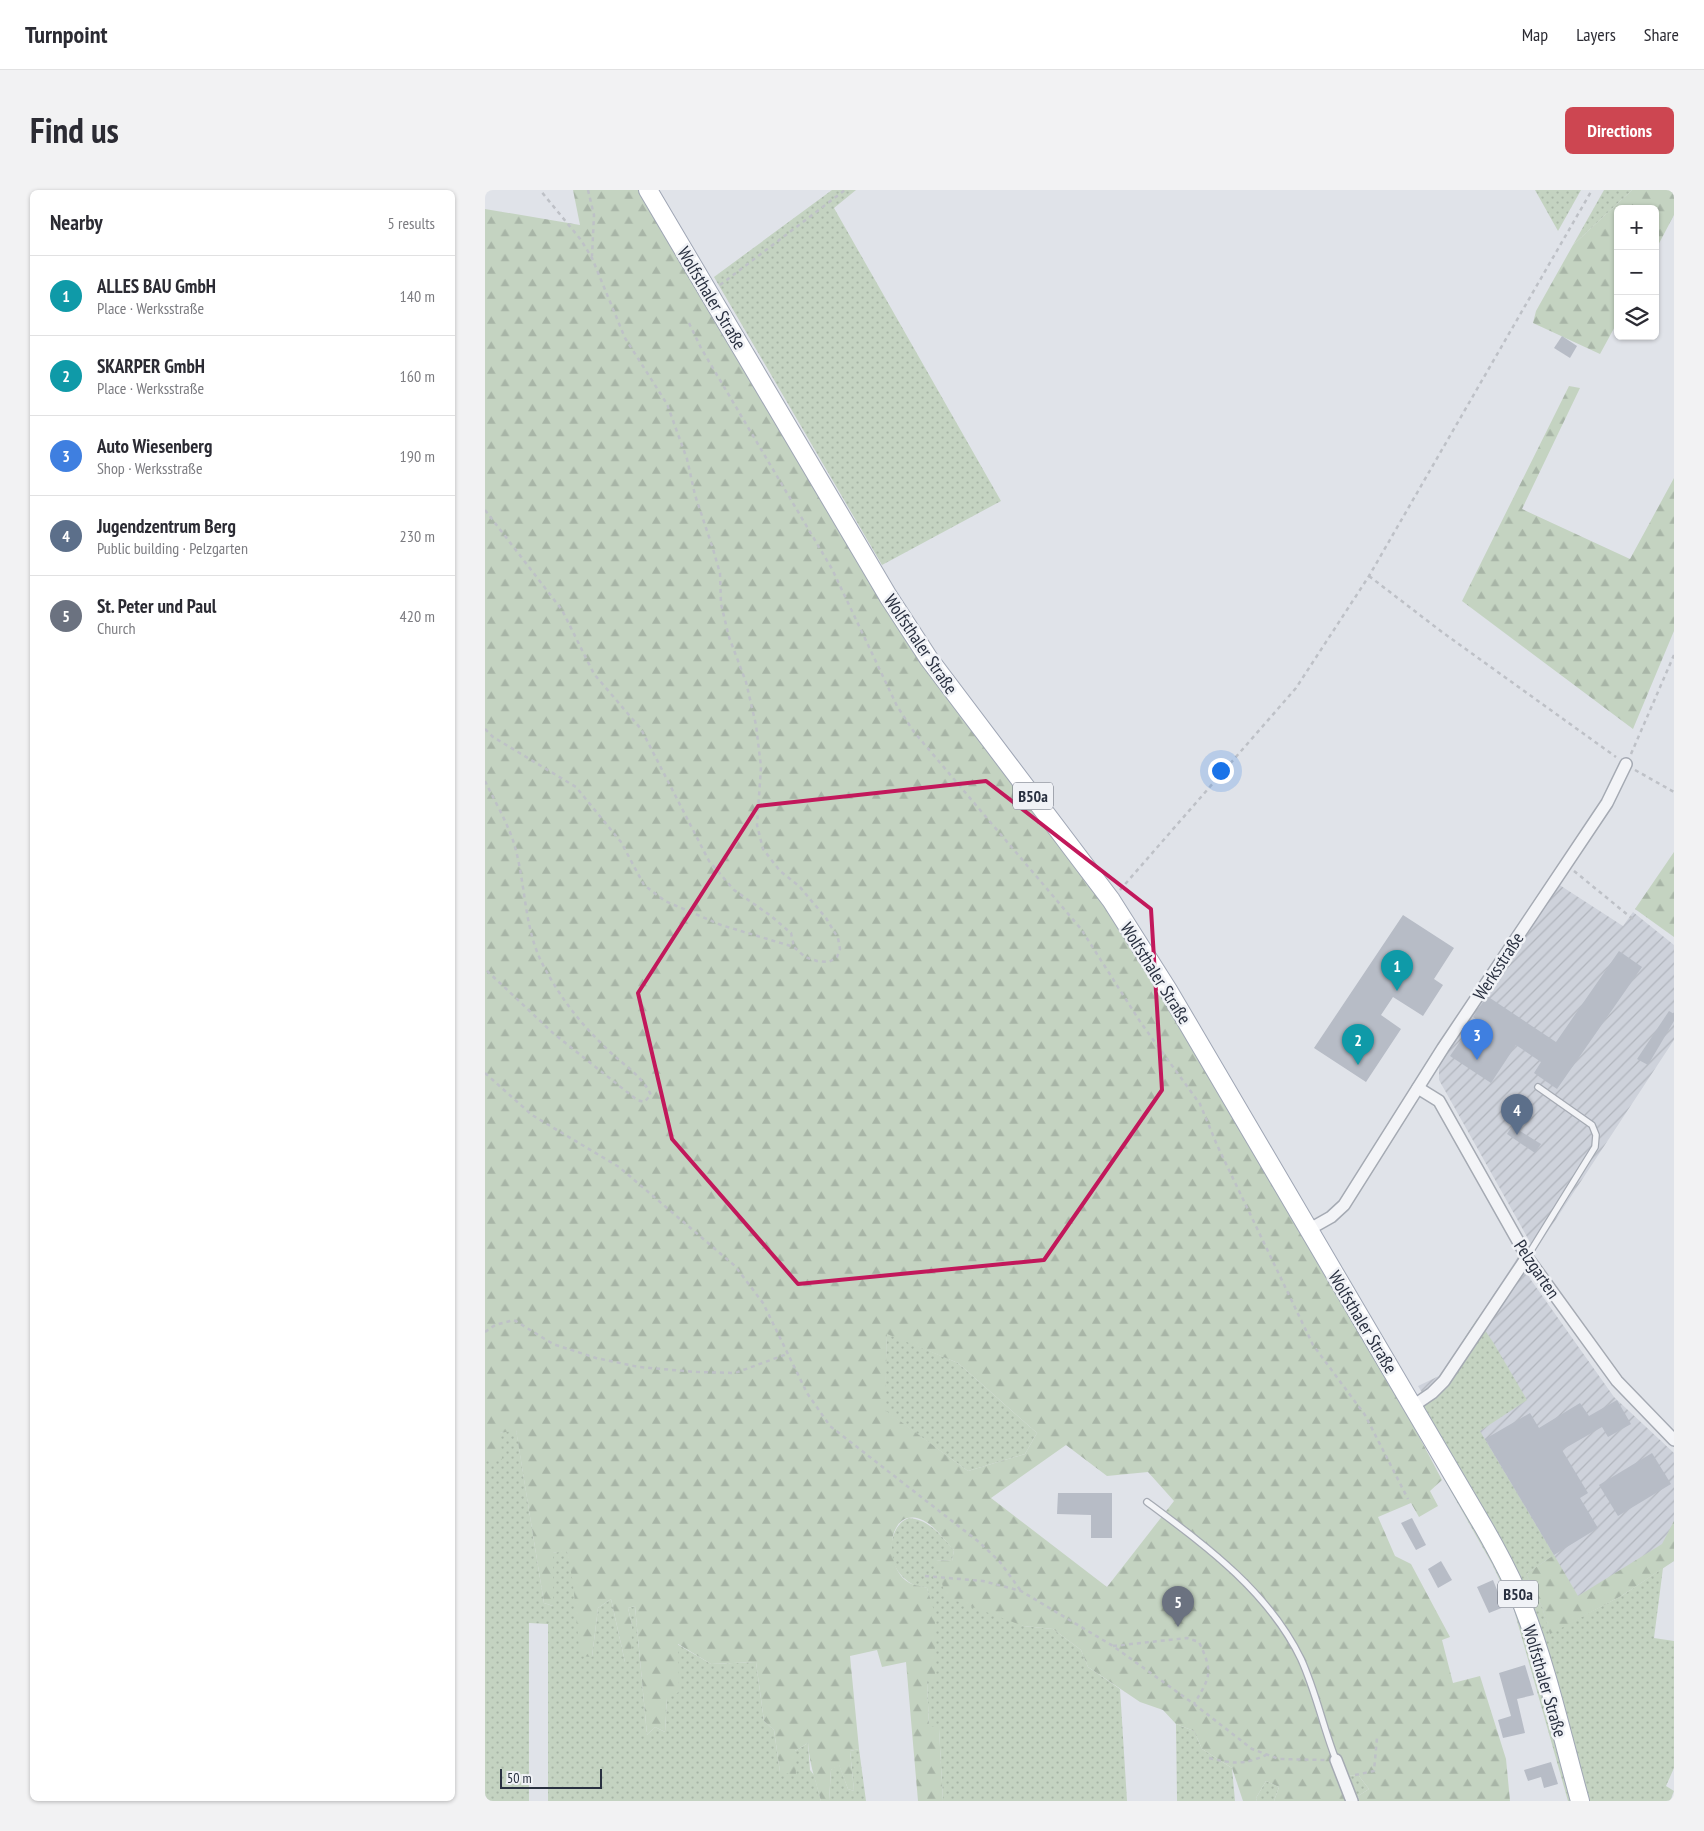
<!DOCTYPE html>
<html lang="en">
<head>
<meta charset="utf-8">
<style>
	:root { --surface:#fff; --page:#f2f2f3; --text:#2b2b33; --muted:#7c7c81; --line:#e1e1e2; --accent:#cd4651 }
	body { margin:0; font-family:"PT Sans Narrow",sans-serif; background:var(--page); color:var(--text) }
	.controls { position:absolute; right:15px; top:15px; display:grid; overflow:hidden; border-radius:8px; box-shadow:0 1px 4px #0004 }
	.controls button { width:45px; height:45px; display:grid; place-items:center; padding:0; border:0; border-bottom:1px solid var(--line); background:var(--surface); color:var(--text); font:25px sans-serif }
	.scale { position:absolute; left:15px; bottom:12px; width:102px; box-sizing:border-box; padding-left:5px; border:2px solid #293040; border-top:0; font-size:14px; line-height:18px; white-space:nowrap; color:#293040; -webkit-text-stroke:4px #f0f2f6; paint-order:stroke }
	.you { position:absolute; left:735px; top:580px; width:18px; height:18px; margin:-12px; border:4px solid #fff; border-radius:50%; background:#1a73e8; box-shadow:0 0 0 8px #1a73e833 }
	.badge { display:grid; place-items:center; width:32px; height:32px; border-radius:50%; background:var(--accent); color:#fff; font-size:16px; font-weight:700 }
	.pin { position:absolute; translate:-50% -41px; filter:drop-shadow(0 1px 2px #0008) }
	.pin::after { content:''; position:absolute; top:26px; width:18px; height:15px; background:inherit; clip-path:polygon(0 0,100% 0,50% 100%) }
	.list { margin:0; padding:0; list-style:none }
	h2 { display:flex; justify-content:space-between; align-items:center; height:65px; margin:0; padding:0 20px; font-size:21px }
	h2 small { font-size:16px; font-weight:400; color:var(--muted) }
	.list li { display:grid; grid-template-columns:32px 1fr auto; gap:15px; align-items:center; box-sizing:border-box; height:80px; padding:0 20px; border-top:1px solid var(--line) }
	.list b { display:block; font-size:19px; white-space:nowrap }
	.list p { margin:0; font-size:16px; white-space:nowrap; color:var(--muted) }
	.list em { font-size:16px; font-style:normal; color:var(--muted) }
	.icon { flex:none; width:28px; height:28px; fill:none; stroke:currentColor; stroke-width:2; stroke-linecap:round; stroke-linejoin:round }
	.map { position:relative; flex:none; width:1189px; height:1611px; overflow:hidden; border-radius:8px }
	header { display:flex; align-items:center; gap:30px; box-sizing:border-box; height:70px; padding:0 25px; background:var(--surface); border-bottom:1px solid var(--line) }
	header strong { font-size:24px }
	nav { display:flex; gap:28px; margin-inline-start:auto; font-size:18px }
	.intro { display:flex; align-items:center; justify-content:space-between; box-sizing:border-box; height:120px; padding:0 30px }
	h1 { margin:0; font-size:35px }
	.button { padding:12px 22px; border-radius:8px; background:var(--accent); color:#fff; font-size:18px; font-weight:700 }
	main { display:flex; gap:30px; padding:0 30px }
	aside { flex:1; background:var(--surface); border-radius:8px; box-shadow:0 1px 4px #0004 }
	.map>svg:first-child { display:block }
</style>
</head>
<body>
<header>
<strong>Turnpoint</strong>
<nav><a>Map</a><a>Layers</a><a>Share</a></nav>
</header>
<div class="intro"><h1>Find us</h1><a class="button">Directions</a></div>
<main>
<aside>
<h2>Nearby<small>5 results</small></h2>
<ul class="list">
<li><span class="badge" style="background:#0f9aa8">1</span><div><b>ALLES BAU GmbH</b><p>Place · Werksstraße</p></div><em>140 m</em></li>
<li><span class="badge" style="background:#0f9aa8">2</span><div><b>SKARPER GmbH</b><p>Place · Werksstraße</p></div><em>160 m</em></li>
<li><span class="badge" style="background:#3f7fe0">3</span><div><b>Auto Wiesenberg</b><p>Shop · Werksstraße</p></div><em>190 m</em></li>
<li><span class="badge" style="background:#5c6f8a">4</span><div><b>Jugendzentrum Berg</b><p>Public building · Pelzgarten</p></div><em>230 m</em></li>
<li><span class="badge" style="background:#6b7280">5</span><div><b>St. Peter und Paul</b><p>Church</p></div><em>420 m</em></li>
</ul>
</aside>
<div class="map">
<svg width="1189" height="1611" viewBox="0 0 1189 1611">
	<defs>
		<pattern id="industrial-furrows" width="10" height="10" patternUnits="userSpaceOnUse" patternTransform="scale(1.25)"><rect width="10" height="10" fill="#ced2db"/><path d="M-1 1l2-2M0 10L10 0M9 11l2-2" fill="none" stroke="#b1b5bd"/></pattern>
		<pattern id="grass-dots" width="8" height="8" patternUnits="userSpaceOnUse" patternTransform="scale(1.25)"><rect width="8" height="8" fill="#c4d3c1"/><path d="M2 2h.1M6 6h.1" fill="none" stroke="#a8b5a7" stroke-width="1.8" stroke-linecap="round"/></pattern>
		<pattern id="forest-firs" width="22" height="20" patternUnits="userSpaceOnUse" patternTransform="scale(1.25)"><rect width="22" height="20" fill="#c4d3c1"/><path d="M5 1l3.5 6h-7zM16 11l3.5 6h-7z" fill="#a8b5a7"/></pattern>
	</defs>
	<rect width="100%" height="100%" fill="#e0e3e9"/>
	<!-- industrial -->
	<g fill="url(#industrial-furrows)">
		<path d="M1073,694L1138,736L1148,722L1189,755V850L1050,1061L954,890V875Z"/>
		<path d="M1033,1067L1046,1090L1129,1207L1189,1263V1371L1065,1444L964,1248L933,1196L956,1185Z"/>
	</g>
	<!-- grass -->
	<g fill="url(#grass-dots)">
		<path d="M347,0H371L349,18L516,311L397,375L229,87Z"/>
		<path d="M1050,0H1096L1073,41Z"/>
		<path d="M1119,0H1147L1088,55Z"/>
		<path d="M992,1129L1008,1152L1042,1210L995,1241L1069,1365L1041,1384L1057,1417L1065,1443L1138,1405L1178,1378L1169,1448L1189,1451V1578L1181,1596L1189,1601L1185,1611H1083L1029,1420L1007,1374L920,1220L956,1185Z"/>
		<path d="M402,1143L473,1173L552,1243L540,1264L483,1281L399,1220Z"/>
		<path d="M31,1239L59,1413L68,1416V1363L82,1360L107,1467L113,1418L126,1409L140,1472L147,1435L143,1418L150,1416L162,1545L170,1537L180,1542L182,1507L192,1454L226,1474L271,1472L279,1531L289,1540L295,1582L310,1561L323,1553L325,1580L329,1585L336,1611H63V1434L44,1433V1611H0V1270L15,1243Z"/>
		<path d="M424,1328C445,1330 455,1345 469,1360L467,1371L451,1370L538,1436L568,1439L596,1460L603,1477L635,1499L642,1611H458L454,1539L444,1537L442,1490H450L445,1409L442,1398C436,1396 428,1396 424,1392C418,1388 412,1381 409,1374C402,1359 408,1333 424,1328Z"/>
		<path d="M691,1534L709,1541L717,1559L747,1578L750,1611H692Z"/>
		<path d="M374,1559L381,1611H344L346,1580L354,1574L363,1599L369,1601L365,1561Z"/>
		<path d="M849,1584L874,1586L884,1599L873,1606L874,1611H861Z"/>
		<path d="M781,1591L794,1597L789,1611H772L771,1608Z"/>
	</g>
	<!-- forest -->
	<g fill="url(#forest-firs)" fill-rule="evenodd">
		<path d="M88,0H155L437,474L567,644L620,716L675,804L920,1220L957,1290L945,1301L953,1316L934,1327L926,1313L893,1327L910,1366L926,1374L965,1447L957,1450L968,1493L995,1486L1021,1569L1025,1611H874L873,1606L884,1599L874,1586L850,1584L861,1611H789L794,1597L781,1591L771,1608L772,1611H758L747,1578L717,1559L709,1541L691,1534L678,1520L655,1512L603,1477L596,1460L568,1439L538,1436L461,1407L450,1370L467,1371L469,1360C459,1350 449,1334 435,1329C400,1317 398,1383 427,1394C432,1396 437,1396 442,1398L450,1424V1490L442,1491L444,1536L454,1538L458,1611H433L421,1472L397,1477L392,1460L365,1466L374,1559L365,1561L369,1601L363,1599L354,1575L346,1580L344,1611H336C330,1589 325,1576 323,1553L310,1561L311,1585L295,1582L289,1540L279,1531L271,1472L226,1474L193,1454L194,1502L182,1508L180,1542L170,1537L162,1545L150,1416L143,1418L147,1435L146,1471L140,1472L126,1409L113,1418L107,1467L95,1466L88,1393L82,1361L68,1363V1416L59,1413L31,1240L15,1243L17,1270H0V19L95,35ZM402,1144L473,1173L552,1243L540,1264L483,1281L400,1220ZM581,1255L622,1286L663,1282L689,1311L622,1397L506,1308Z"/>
		<path d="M1147,0H1189V25L1170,61V19H1133V131L1115,164L1048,133L1051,121L1088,55Z"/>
		<path d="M1084,196L1095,198L1037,319L1145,369L1189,288V441L1148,539L977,411Z"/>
		<path d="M1189,662V747L1150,719Z"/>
		<path d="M1189,1331V1371L1138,1405L1065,1444L1057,1417L1041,1384L1069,1365L1093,1406L1177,1354Z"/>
	</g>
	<!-- building -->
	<g fill="#b7bcc6">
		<path d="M1077,146L1092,156L1085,168L1069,158Z"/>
		<path d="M918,725L969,758L949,789L958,795L938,826L908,807L896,825L916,839L881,892L829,858Z"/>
		<path d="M1134,761L1157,777L1072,899L1049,883L1056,872L1031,855L1006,893L965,866L978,847L987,853L999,835L988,827L1002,806L1071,852Z"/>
		<path d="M1184,821L1189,824V831L1163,875L1152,869Z"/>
		<path d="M1027,936L1056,954L1050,963L1022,944Z"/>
		<path d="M1132,1210L1146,1234L1123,1247L1117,1237L1077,1260L1103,1303L1095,1308L1113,1338L1069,1365L1000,1249L1045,1223L1054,1238L1095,1213L1104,1226Z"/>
		<path d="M1167,1263L1186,1294L1133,1326L1114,1295Z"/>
		<path d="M573,1303H627V1348H606V1325L572,1324Z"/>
		<path d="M927,1328L941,1355L931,1360L916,1333Z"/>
		<path d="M956,1371L967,1390L953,1398L943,1379Z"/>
		<path d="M1008,1390L1019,1417L1004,1423L992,1397Z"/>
		<path d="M1040,1475L1049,1505L1032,1509L1040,1543L1018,1548L1013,1530L1026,1526L1014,1483Z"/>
		<path d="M1066,1572L1073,1594L1059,1598L1056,1587L1043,1591L1039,1580Z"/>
	</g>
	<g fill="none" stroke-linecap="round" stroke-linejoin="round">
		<defs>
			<g id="lane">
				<path d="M1042,1067L1110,957L1111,945L1107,935L1053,897"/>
				<path d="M662,1312C721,1356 783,1401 816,1469C831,1502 838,1537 851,1570"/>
			</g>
			<g id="street">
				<path d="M933,898L954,911L1042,1067L1132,1191L1189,1250"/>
				<path d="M823,1040L846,1027L859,1015L958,858L1122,613L1141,574"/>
				<path d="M928,1216L947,1203L959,1191L1042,1067"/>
				<path d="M851,1570L867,1611"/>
			</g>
			<path id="primary" d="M163,0L403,406L444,469L626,710L683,800L998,1336C1013,1362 1027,1388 1038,1416C1062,1478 1077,1546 1095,1611"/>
		</defs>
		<!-- lane casing -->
		<use href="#lane" stroke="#a5aab3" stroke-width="8"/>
		<!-- street casing -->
		<use href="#street" stroke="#a5aab3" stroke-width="14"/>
		<!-- primary casing -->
		<use href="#primary" stroke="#9fa6b5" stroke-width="20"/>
		<!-- path -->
		<g stroke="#bec1c7" stroke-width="2.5" stroke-dasharray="4 4" stroke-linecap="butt">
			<path d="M103,0L109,25L107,66"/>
			<path d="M235,95L360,0"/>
			<path d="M204,133L216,158L347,379L412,516L429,542L596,739L656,833L715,914L732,955L828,1155L880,1225L923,1309"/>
			<path d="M0,320L77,420L109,484L156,539L224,671L249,700L286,726L306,743L309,757"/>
			<path d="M884,386L957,442L1131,567"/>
			<path d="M0,539L8,547L91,597L136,652L159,695L180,711L236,735L309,757L320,767L332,771L344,772L352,767L355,759L353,748L341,728L314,696L295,681L278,659L272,635L276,577L271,535L261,492L244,447L236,414L235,383L228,359L210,305L202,269L182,214L140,148L107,68L96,50L55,0"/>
			<path d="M1146,564L1189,465"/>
			<path d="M1150,580L1189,602"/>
			<path d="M0,591C10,612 24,635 30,657C41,696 39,739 58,775C76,809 95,833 122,859C139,876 156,884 166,905L159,912L152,910L68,843L0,779"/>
			<path d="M1089,681L1149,730"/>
			<path d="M635,700L811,498L884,386L1107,0"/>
			<path d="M0,883L47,925L134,977L250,1076L278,1113L322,1203L345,1236L494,1352L515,1372L536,1401"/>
			<path d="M0,1142L10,1135L29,1130L68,1154L111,1168L154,1177L211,1182L250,1183L302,1164"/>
			<path d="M440,1386L498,1391L536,1401L628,1456L709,1514L767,1559L794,1569L840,1570"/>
			<path d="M628,1456L702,1448L714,1452C728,1482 726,1486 709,1514"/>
			<path d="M724,1568C749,1574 758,1575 781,1565"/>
			<path d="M870,1585L889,1581L892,1548"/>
		</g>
		<!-- lane -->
		<use href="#lane" stroke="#f3f4f7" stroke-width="5.5"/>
		<!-- street -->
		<use href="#street" stroke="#f3f4f7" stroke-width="11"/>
		<!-- primary -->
		<use href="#primary" stroke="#fff" stroke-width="18"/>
	</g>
	<!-- marked area -->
	<path fill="none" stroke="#c2185b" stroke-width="4" stroke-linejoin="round" d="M501,591L666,719L677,900L559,1070L313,1094L187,949L153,803L273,616Z"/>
	<g text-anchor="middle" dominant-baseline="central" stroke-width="5" stroke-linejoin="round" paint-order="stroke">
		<!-- shield labels -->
		<g fill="#f0f2f6" stroke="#656a77" stroke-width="1">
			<rect x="528" y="592.5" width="40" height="27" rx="4"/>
			<rect x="1013" y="1390.5" width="40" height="27" rx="4"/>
		</g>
		<g font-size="16" font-weight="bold" fill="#293040">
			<text x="548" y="606">B50a</text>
			<text x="1033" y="1404">B50a</text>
		</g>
		<!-- street labels -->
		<g font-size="18" fill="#293040" stroke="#f0f2f6">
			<text transform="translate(227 108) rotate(59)">Wolfsthaler Straße</text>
			<text transform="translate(436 454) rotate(56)">Wolfsthaler Straße</text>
			<text transform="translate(1013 776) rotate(-57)">Werksstraße</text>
			<text transform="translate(671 783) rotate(58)">Wolfsthaler Straße</text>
			<text transform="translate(1052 1079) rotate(56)">Pelzgarten</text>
			<text transform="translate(878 1132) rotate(59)">Wolfsthaler Straße</text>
			<text transform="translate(1060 1491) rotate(74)">Wolfsthaler Straße</text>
		</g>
	</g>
</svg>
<div class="controls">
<button>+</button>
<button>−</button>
<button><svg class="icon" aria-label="layers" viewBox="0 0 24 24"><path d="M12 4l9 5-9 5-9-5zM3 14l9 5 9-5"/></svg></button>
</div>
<div class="scale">50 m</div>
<div class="you"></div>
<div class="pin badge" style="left:912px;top:801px;background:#0f9aa8">1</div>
<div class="pin badge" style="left:873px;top:875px;background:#0f9aa8">2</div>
<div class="pin badge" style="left:992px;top:870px;background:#3f7fe0">3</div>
<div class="pin badge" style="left:1032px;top:945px;background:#5c6f8a">4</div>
<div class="pin badge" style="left:693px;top:1437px;background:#6b7280">5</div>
</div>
</main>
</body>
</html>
